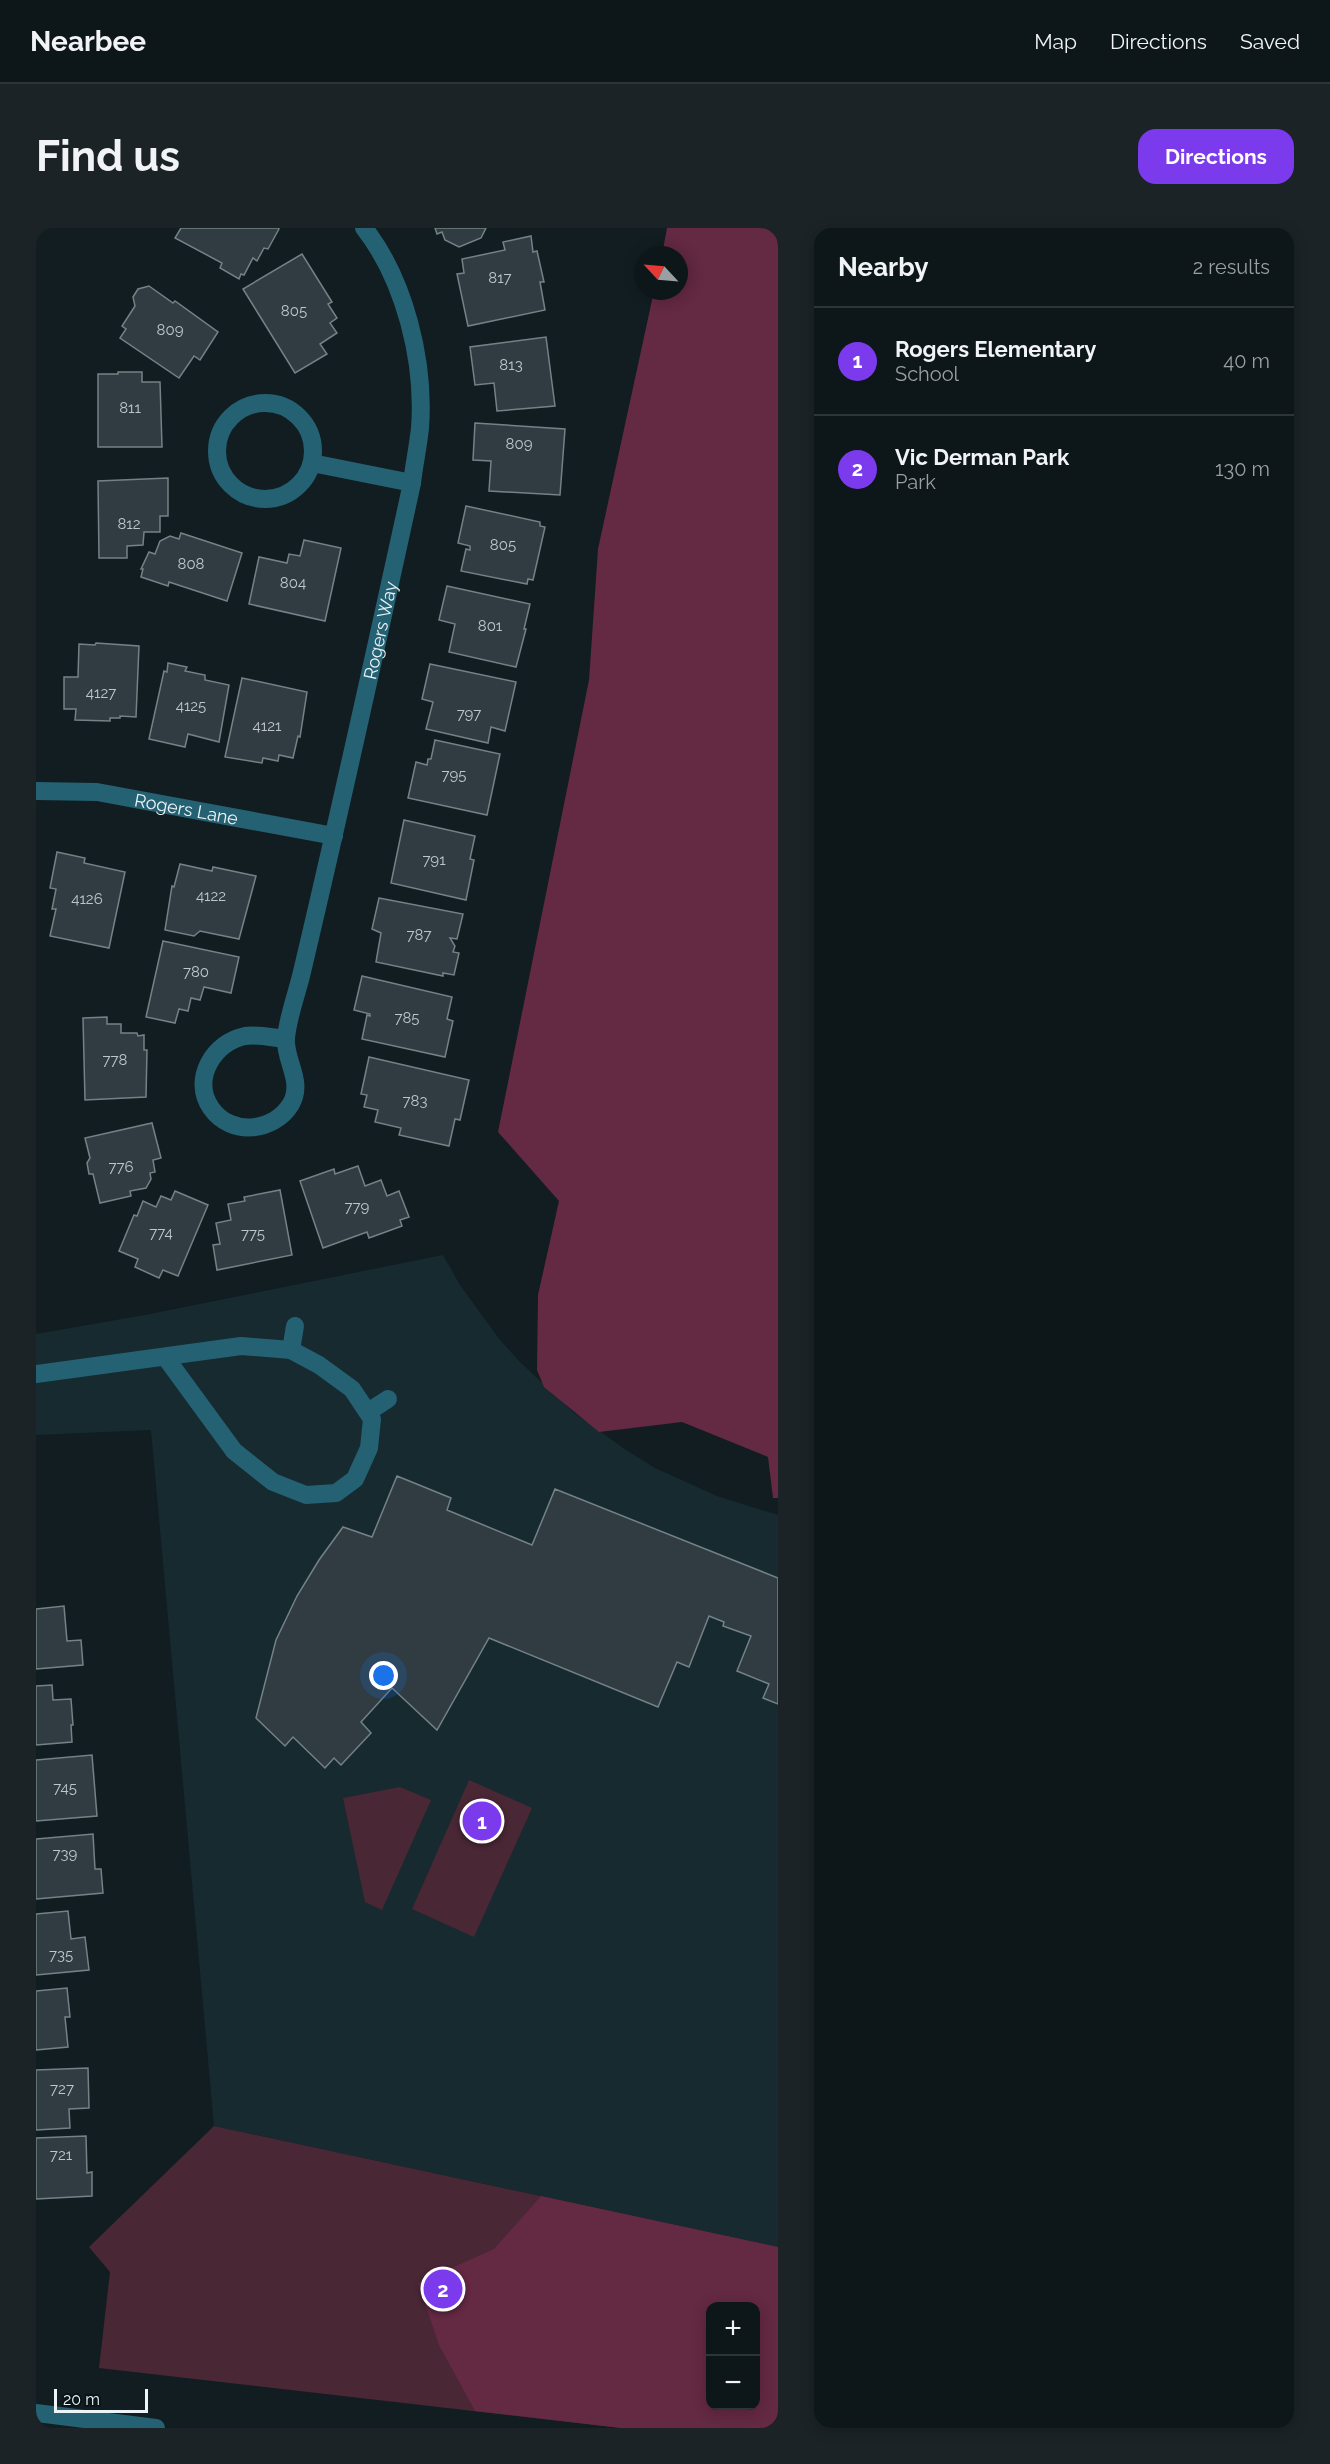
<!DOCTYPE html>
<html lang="en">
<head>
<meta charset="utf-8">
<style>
	:root { --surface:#0d1619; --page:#1b2326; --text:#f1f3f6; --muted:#9a9fa2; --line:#2d3538; --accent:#7c3aed }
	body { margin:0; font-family:Raleway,sans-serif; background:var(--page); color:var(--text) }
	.controls { position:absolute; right:18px; bottom:18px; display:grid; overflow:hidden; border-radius:12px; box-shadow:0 3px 15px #0003 }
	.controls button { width:54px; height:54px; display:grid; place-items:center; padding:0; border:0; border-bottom:2px solid var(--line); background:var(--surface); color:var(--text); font:30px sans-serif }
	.compass { position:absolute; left:598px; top:18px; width:54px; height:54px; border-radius:50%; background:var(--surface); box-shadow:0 3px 15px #0003; rotate:296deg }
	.scale { position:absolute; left:18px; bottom:15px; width:94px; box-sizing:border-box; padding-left:6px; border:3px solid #edf4f7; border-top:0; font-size:16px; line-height:21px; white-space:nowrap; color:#edf4f7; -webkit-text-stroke:4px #081417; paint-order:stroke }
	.you { position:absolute; left:348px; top:1448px; width:21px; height:21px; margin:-15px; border:4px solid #fff; border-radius:50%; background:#1a73e8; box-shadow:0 0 0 9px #1a73e833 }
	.badge { display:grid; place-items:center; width:39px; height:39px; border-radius:50%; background:var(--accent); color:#fff; font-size:20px; font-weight:700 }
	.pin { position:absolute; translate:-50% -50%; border:3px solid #fff; box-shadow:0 2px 6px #0006 }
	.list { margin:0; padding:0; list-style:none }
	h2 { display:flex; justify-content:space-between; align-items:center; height:78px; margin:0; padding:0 24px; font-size:26px }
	h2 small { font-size:20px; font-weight:400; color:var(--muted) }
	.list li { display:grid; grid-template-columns:39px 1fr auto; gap:18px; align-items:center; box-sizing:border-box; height:108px; padding:0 24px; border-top:2px solid var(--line) }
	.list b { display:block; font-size:22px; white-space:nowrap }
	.list p { margin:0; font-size:20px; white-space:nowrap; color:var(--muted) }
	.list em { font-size:20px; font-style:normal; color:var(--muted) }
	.map { position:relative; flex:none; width:742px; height:2200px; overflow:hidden; border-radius:18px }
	header { display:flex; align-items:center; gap:36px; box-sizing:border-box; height:84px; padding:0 30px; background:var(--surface); border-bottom:2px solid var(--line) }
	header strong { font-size:28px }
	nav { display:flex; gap:33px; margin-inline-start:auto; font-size:21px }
	.intro { display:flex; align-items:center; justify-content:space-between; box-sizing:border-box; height:144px; padding:0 36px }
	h1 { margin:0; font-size:42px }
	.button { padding:15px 27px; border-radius:18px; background:var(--accent); color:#fff; font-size:21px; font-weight:700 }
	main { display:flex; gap:36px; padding:0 36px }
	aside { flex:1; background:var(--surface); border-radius:18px; box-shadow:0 3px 15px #0003 }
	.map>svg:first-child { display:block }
</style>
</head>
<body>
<header>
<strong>Nearbee</strong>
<nav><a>Map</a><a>Directions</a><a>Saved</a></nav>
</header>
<div class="intro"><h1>Find us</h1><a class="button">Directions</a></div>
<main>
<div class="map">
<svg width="742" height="2200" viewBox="0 0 742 2200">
	<rect width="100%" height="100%" fill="#111d21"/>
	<!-- built -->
	<path fill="#162a30" d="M407,1027L424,1057L464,1112L484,1134L537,1184L590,1222L619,1240L681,1268L742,1287V2019L178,1898L115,1202L0,1207V1106L109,1087Z"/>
	<!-- green -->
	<g fill="#4a2735" fill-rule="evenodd">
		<path d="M433,1552L496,1580L438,1709L376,1681Z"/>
		<path d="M364,1559L395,1572L346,1682L329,1674L307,1570Z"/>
		<path d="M178,1898L742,2019V2200H585L63,2140L74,2044L53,2019ZM674,2078H720V2178H674Z"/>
	</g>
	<!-- forest -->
	<g fill="#642943" fill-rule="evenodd">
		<path d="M631,0H742V1270H737L732,1229L646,1194L563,1204L508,1159L501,1142L502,1067L523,973L462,904L553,452L562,321L618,63H643V27H626Z"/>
		<path d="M505,1968L742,2019V2200H585L439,2183L403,2117L382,2055L458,2021ZM674,2078H720V2178H674Z"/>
	</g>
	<!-- building -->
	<g fill="#303c41" stroke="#748287" stroke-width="1.5">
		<path d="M145,0H242L243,1L232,21L228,20L221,33L217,30L208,47L205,46L203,51L184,40L186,35L139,10Z"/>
		<path d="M399,0H450L445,10L423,19L409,12L406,4L401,6Z"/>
		<path d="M495,8L497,24L501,23L508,54H504L509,82L432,98L421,46L428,45L426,31L469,22L467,14Z"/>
		<path d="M266,26L296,74L292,76L301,90L294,95L301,105L284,116L291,126L259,145L207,61Z"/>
		<path d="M113,58L137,75L139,73L182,104L164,132L158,128L143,150L84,110L90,101L86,98L99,78L97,69L102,61Z"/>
		<path d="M510,109L519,178L461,183L458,155L439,157L434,119Z"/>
		<path d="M82,144H106V154H124L126,219H62V146H82Z"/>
		<path d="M439,195L529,201L524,267L453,263L455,233L437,232Z"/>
		<path d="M132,250V288H124V304H108L107,317L91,318V330H63L62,253Z"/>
		<path d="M430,278L504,294V298L509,299L497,352L492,351L491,356L425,343L430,321L434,322V318L422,315Z"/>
		<path d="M145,305L206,325L191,373L133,354L132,358L105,349L107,341H105L113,324L119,326L124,313L134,308L143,311Z"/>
		<path d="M268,312L305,320L289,393L213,376L223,329L251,335L253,326L264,328Z"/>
		<path d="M411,358L494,376L488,401H490L480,439L413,424L419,396L403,392Z"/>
		<path d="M60,415L103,418L100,489L84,488V490H74V493L39,492L40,481H28V449H42L43,416L59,417Z"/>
		<path d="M132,435L151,439L149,443L169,447V452L193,457L183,514L152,506L149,519L113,511L128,443L131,444Z"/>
		<path d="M394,436L480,454L469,503L455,499L452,515L390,501L397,474L386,471Z"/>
		<path d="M206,450L271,464L264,509L262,508L257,530L243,527L242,533L227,530L226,535L189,529Z"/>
		<path d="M399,512L464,526L451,587L372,570L380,534L391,537L392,531H395Z"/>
		<path d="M368,592L439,608L434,631L438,632L430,672L355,655Z"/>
		<path d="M21,624L49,630L48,635L89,644L73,720L14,708L20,681H16L20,661L14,660Z"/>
		<path d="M144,636L176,643L177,639L220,648L203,711L164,703L158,708L129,702L136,658L138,659Z"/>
		<path d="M343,670L427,686L421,711L414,710L419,718L417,724L423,725L418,747L407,745V748L340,734L345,705L336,701Z"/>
		<path d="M127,713L203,729L195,765L168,759L164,772L155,770L152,783L143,781L139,795L110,789Z"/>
		<path d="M326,748L416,769L411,791L417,793L409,829L326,811L331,787L334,788V786L318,782Z"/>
		<path d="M71,789V796H85V805H101L102,808L108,807V822H111L110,869L49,872L47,790Z"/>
		<path d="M333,829L433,852L424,892L419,891L413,918L363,907L365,900L339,894L342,882L328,879L331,867L325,866Z"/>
		<path d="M116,895L125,930L117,932L119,944L114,945L115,951L110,960L94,963L95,968L64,975L57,946H53L51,935L54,930L49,910Z"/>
		<path d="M322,938L329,958L345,952L351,968L363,963L373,989L364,992L366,998L333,1010L331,1004L287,1020L264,953L298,941L299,946Z"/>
		<path d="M244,962L256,1027L181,1042L177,1017L184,1016L180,995L195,992L192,976L209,973L208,969Z"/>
		<path d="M139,963L172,977L142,1048L127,1042L123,1050L99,1039L102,1031L83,1023L98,987L101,988L107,973L120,979L125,968L135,972Z"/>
		<path d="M361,1248L415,1270L411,1282L496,1317L519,1261L742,1350V1476L727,1470L733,1456L701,1443L715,1408L687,1398L688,1394L673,1388L653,1439L641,1434L622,1479L453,1410L401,1502L356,1460L325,1494L335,1505L305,1537L298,1530L289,1540L257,1509L249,1518L220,1490L240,1412L261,1368L283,1332L307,1299L336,1309Z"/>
		<path d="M28,1378L31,1413L45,1412L47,1437L0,1441V1381Z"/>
		<path d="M16,1457L17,1472L35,1471L37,1497H35L36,1514L0,1517V1458Z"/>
		<path d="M56,1527L61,1588L0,1593V1532Z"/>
		<path d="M57,1606L59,1641H65L67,1665L0,1671V1611Z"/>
		<path d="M32,1683L35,1711L49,1709L53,1742L0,1747V1686Z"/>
		<path d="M31,1760L34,1789H29L32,1819L0,1822V1763Z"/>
		<path d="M52,1840L53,1880L33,1881L34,1900L0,1902V1842Z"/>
		<path d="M50,1908L51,1945L56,1944V1968L0,1971V1910Z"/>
	</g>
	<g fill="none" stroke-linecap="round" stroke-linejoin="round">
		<!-- minor -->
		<g stroke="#246173" stroke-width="18">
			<circle cx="229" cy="223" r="48"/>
			<path d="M276,235L376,255"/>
			<path id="s1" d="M0,563L61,564L298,608"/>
			<path id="s2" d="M250,811C238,810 221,806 209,808C178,814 155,851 175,880C195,909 238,904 255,876C268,853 248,832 250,810C252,789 260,768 265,748C304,584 340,420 376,255C378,237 382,219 384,200C389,134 369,52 328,0"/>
			<path d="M255,1122L259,1098"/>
			<path d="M0,1146L205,1118L255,1122L283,1137L316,1161L336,1191L333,1220L319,1251L300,1265L270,1267L237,1254L198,1223L130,1130"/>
			<path d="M332,1184L352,1171"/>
			<path d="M0,2185L120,2200"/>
		</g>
	</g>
	<g text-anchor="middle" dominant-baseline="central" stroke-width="4.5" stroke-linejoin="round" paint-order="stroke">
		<!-- number labels -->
		<g font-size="15" fill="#bec6ca">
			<text x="464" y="50">817</text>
			<text x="258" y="83">805</text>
			<text x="134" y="102">809</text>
			<text x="475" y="137">813</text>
			<text x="94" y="180">811</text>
			<text x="483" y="216">809</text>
			<text x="93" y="296">812</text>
			<text x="467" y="317">805</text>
			<text x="155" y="336">808</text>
			<text x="257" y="355">804</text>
			<text x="454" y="398">801</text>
			<text x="65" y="465">4127</text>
			<text x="155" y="478">4125</text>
			<text x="433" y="486">797</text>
			<text x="231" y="498">4121</text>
			<text x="418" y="547">795</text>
			<text x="398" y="632">791</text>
			<text x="175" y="668">4122</text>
			<text x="51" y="671">4126</text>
			<text x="383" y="707">787</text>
			<text x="160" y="744">780</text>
			<text x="371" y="790">785</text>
			<text x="79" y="832">778</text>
			<text x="379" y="873">783</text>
			<text x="85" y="939">776</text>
			<text x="321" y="979">779</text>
			<text x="125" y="1005">774</text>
			<text x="217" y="1006">775</text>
			<text x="29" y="1560">745</text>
			<text x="29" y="1626">739</text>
			<text x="25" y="1727">735</text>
			<text x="26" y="1861">727</text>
			<text x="25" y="1927">721</text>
		</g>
		<!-- street labels -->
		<g font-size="18" fill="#edf4f7" stroke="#081417">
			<text stroke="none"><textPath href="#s2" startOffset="716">Rogers Way</textPath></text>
			<text stroke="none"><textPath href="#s1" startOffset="152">Rogers Lane</textPath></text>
		</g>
	</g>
</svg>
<div class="controls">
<button>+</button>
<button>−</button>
</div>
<svg class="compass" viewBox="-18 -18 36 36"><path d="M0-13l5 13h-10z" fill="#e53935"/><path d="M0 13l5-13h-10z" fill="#9a9fa2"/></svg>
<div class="scale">20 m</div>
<div class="you"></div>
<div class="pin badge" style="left:446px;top:1593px">1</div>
<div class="pin badge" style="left:407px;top:2061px">2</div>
</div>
<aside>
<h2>Nearby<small>2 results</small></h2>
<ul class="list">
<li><span class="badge">1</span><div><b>Rogers Elementary</b><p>School</p></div><em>40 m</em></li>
<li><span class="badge">2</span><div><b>Vic Derman Park</b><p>Park</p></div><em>130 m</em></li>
</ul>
</aside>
</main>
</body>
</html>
